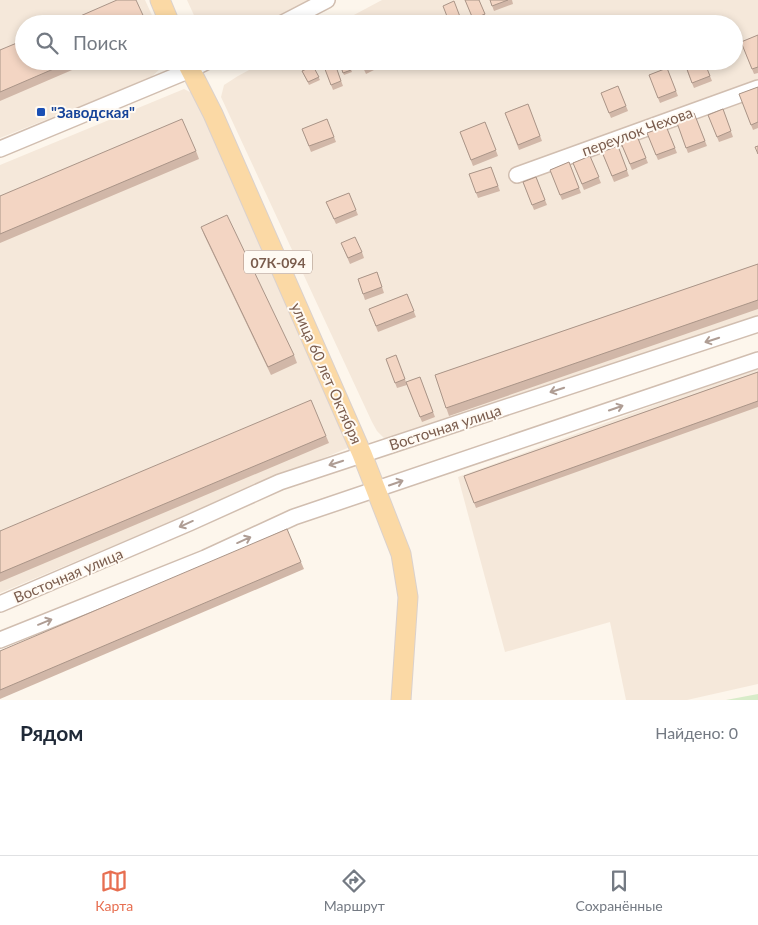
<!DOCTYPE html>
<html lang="ru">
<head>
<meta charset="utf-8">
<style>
	:root { --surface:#fff; --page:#f6f6f7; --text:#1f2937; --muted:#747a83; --line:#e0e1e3; --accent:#e76f51 }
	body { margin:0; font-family:Lato,sans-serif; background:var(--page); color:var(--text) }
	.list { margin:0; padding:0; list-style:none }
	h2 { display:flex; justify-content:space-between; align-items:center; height:65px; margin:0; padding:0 20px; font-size:21px }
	h2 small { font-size:16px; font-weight:400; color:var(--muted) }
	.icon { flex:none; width:28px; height:28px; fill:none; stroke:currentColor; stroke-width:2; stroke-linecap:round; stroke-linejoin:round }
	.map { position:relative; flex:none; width:758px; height:700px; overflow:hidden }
	.search { position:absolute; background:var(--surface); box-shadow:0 2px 8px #0003; left:15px; right:15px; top:15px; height:55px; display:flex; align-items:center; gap:12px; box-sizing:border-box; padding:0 18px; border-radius:28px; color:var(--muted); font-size:19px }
	.sheet { height:155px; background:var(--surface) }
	nav { display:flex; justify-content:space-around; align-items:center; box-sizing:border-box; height:70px; border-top:1px solid var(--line); background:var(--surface); font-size:14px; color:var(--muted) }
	nav a { display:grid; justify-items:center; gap:2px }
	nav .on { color:var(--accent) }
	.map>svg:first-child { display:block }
</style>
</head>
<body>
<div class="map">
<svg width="758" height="700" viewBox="0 0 758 700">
	<rect width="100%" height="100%" fill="#fdf6ec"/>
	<!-- residential -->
	<g fill="#f5e8da">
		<path d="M0,0H145L156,24H24V61H165L162,67L149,79L0,138Z"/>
		<path d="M187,0H311L265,24H198Z"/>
		<path d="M382,0H758V317L396,438H384L377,431L372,422L221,97L224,85L238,76L266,61H734V24H337Z"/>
		<path d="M184,89L192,93L197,102L350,447L0,593V165Z"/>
		<path d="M758,367V684L687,700H626L610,622L505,652L458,477Z"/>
	</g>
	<!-- green -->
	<path fill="#d8ecc9" d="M758,694V700H726Z"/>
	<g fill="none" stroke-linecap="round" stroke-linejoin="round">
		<defs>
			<g id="minor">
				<path d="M281,24L327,0"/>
				<path d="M0,149L190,70L208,61"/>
				<path d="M517,175L758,88"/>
				<path d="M0,604L189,523L280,482L758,324"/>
				<path d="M0,640L205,558L294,517L758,360"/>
			</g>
			<g id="major">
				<path d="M160,0L170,24"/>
				<path d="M186,61L213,114L362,454L401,554L408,597L401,700"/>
			</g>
		</defs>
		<!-- minor casing -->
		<use href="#minor" stroke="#d1beb0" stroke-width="18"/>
		<!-- major casing -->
		<use href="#major" stroke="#dad1cd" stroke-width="21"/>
		<!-- minor -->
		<use href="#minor" stroke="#fff" stroke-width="15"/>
		<!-- major -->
		<use href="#major" stroke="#fbd9a5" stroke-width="19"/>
	</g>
	<!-- wall -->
	<g fill="#d1b7a8">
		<path d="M465,0H479L487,19L475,24Z"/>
		<path d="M490,0H512L513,4L494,11Z"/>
		<path d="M758,35V73L754,74L741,42Z"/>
		<path d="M0,50L24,61H93L0,101Z"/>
		<path d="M334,61L343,86L333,90L323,64Z"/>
		<path d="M339,61H348L352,72L344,75Z"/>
		<path d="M360,61H375L378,68L366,74Z"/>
		<path d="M683,61H704L712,81L694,88Z"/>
		<path d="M313,66L320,80L309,85L302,71Z"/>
		<path d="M667,68L678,96L660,103L649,75Z"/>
		<path d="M618,86L628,111L611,118L601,93Z"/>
		<path d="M758,87V128L753,130L739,94Z"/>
		<path d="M528,104L542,141L519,150L505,113Z"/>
		<path d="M723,109L733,137L719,142L708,115Z"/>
		<path d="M694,113L707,146L688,153L676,120Z"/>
		<path d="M327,119L336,142L311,152L302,129Z"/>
		<path d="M485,122L498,156L473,166L460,132Z"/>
		<path d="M666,126L677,153L658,160L647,133Z"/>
		<path d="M637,136L648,163L632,170L621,143Z"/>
		<path d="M618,146L629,176L614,182L602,152Z"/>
		<path d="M196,151L199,159L0,243V196Z"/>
		<path d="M590,156L601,183L584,190L573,163Z"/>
		<path d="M569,162L581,193L562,200L550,170Z"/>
		<path d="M491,167L500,191L478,198L469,174Z"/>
		<path d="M536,177L547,205L534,210L523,182Z"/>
		<path d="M349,193L358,215L336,224L326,202Z"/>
		<path d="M201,227L294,355L297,363L271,375L204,235Z"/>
		<path d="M341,243L362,252L364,258L350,264Z"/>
		<path d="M758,264V309L449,416L435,375Z"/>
		<path d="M377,272L384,293L365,300L358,279Z"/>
		<path d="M407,294L416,317L378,332L369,309Z"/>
		<path d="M396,355L406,382L420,377L435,417L422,422L407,385L397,388L386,359Z"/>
		<path d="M758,372V407L476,508L464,476Z"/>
		<path d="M326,436L329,443L0,582V531Z"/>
		<path d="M301,562L304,569L0,699V651Z"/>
	</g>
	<!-- building -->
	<g fill="#f3d5c3" stroke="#aa9588">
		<path d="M117,0H136L147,24H62Z"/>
		<path d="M465,0H479L485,14L473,19Z"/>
		<path d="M490,0H508L492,6Z"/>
		<path d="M454,1L462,22L456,24H450L443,6Z"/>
		<path d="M413,17L416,24H398Z"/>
		<path d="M758,35V67L752,69L741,42Z"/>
		<path d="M24,40V61H72L0,92V50Z"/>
		<path d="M330,61H334L341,81L331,85L323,64Z"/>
		<path d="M339,61H348L351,70L343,73Z"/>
		<path d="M361,61H375L376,62L364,68Z"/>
		<path d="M684,61H704L710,76L692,83Z"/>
		<path d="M313,66L319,77L308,82L302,71Z"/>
		<path d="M667,68L676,91L658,98L649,75Z"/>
		<path d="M618,86L626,106L609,113L601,93Z"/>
		<path d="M758,87V122L751,125L739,94Z"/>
		<path d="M528,104L540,136L518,145L505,113Z"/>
		<path d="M723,109L731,131L717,137L708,115Z"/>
		<path d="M694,113L705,141L686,148L676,120Z"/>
		<path d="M182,119L196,151L0,234V196Z"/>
		<path d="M327,119L334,137L309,146L302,129Z"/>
		<path d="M485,122L496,150L471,160L460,132Z"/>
		<path d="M666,126L675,148L656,155L647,133Z"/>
		<path d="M637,136L646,158L630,164L621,143Z"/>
		<path d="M618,146L627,170L612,176L602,152Z"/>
		<path d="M758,146V154L755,147Z"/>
		<path d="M590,156L599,177L582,184L573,163Z"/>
		<path d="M569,162L579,188L560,195L550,170Z"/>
		<path d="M491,167L498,186L476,193L469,174Z"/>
		<path d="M536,177L545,200L532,205L523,182Z"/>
		<path d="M349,193L356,210L334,219L326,202Z"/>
		<path d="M227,215L294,355L268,367L201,227Z"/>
		<path d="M355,237L362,252L348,258L341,243Z"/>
		<path d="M758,264V300L446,408L435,375Z"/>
		<path d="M377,272L382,287L363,294L358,279Z"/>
		<path d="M407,294L414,311L376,326L369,309Z"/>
		<path d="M396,355L405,379L395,383L386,359Z"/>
		<path d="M758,372V401L474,503L464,476Z"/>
		<path d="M420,377L433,412L420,417L406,382Z"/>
		<path d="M311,400L326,436L0,573V531Z"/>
		<path d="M287,529L301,562L0,690V651Z"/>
	</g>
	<!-- one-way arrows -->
	<defs><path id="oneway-shaft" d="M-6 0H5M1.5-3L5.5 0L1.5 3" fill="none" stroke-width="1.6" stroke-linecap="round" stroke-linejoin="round" transform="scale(1.25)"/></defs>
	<g stroke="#af9d94">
		<use href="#oneway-shaft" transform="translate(712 340) rotate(162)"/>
		<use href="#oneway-shaft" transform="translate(557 390) rotate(162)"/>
		<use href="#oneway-shaft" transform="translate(616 408) rotate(-19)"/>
		<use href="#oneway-shaft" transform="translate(336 463) rotate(162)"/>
		<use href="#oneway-shaft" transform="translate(396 483) rotate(-19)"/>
		<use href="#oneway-shaft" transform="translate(186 524) rotate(156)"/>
		<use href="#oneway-shaft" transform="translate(244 540) rotate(-24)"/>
		<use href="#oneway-shaft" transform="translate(45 622) rotate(-22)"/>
	</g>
	<!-- markers -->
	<rect fill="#1a4fb4" stroke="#fffaf3" stroke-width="2" x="36" y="107" width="10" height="10" rx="2.5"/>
	<g text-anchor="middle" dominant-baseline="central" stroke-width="4" stroke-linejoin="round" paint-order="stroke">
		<!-- shield labels -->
		<rect fill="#fffaf3" stroke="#a28b7f" stroke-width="1" x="244" y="250.5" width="68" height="23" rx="4"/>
		<g font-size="14" font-weight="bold" fill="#7a5c4d">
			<text x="278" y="262">07К-094</text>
		</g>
		<!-- transit labels -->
		<g font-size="15" font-weight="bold" fill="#164399" stroke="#fffaf3" text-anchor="start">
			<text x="51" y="112">"Заводская"</text>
		</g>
		<!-- street labels -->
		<g font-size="15" fill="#7a5c4d" stroke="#fffaf3">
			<text transform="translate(637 131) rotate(-20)">переулок Чехова</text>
			<text transform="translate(327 373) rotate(66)">улица 60 лет Октября</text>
			<text transform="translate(445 427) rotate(-18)">Восточная улица</text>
			<text transform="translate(68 575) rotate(-23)">Восточная улица</text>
		</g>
	</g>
</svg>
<div class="search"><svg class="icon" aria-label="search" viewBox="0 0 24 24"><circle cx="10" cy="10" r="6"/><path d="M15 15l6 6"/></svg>Поиск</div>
</div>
<section class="sheet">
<h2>Рядом<small>Найдено: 0</small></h2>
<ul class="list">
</ul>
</section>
<nav>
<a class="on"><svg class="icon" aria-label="map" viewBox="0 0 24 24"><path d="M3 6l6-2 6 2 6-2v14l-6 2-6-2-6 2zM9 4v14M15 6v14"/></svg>Карта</a>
<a><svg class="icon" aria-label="directions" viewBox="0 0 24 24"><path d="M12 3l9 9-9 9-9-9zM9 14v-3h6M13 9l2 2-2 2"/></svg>Маршрут</a>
<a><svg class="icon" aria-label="saved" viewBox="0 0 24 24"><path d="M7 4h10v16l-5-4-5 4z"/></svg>Сохранённые</a>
</nav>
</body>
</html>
